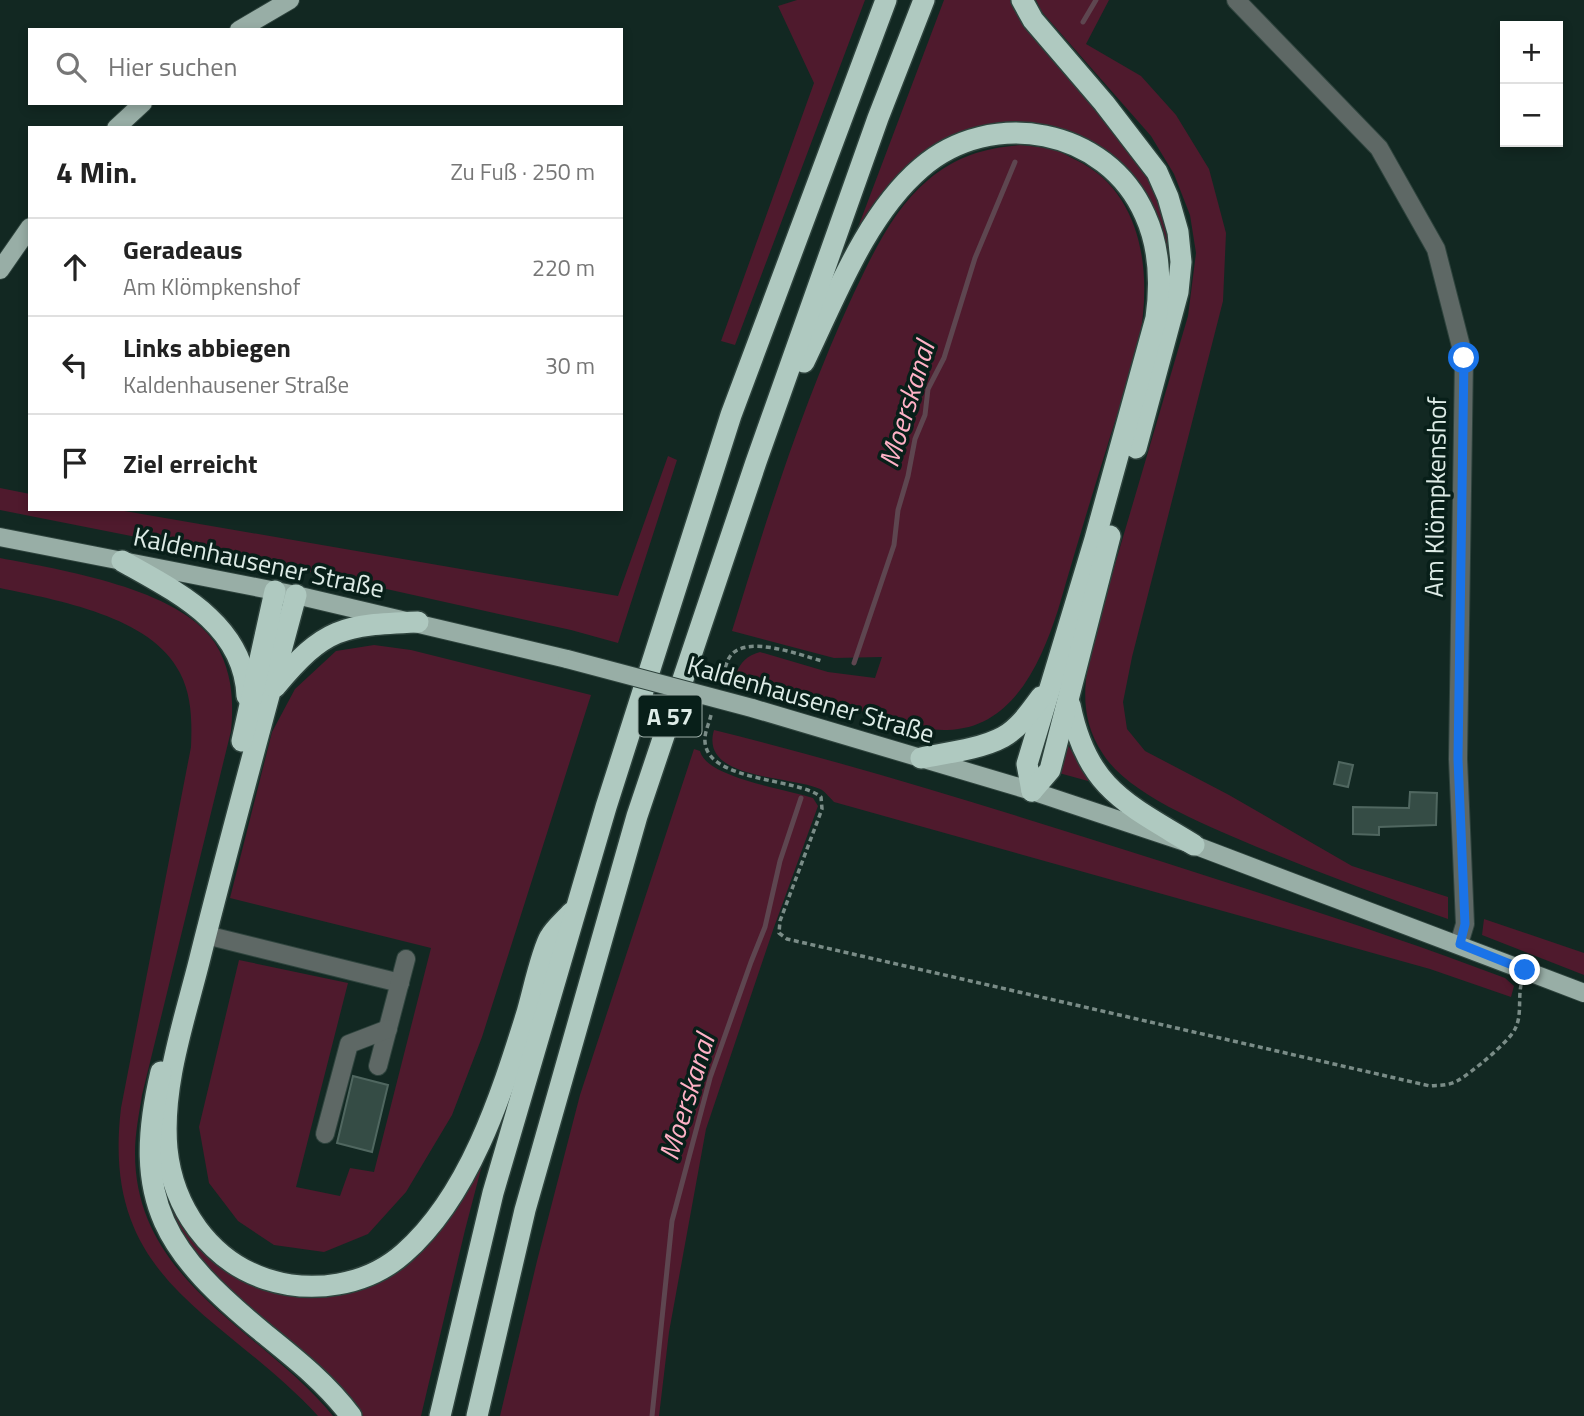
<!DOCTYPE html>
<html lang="de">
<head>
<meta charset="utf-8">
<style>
	:root { --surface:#fff; --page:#f2f2f2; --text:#222; --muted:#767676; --line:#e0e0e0 }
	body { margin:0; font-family:"Titillium Web",sans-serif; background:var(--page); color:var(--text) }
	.controls { position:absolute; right:21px; top:21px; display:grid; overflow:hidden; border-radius:0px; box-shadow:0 4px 10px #0003 }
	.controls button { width:63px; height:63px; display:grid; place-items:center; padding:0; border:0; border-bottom:2px solid var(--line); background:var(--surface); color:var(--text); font:35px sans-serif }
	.stop { position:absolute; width:21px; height:21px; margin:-16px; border:5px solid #1a73e8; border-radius:50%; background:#fff }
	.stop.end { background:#1a73e8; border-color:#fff; box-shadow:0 2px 7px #0008 }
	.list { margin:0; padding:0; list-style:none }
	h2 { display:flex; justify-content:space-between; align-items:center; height:91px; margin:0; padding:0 28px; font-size:30px }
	h2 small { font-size:23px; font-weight:400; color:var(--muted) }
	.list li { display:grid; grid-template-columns:46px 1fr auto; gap:21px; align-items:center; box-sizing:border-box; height:98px; padding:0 28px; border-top:2px solid var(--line) }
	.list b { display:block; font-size:26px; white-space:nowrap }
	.list p { margin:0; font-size:23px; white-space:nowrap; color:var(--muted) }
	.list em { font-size:23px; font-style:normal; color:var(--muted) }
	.icon { flex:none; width:38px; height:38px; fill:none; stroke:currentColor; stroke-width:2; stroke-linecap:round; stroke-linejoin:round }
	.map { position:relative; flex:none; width:1584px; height:1416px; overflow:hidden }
	.search { position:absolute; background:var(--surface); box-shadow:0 4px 10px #0003; left:28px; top:28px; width:595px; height:77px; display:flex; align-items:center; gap:18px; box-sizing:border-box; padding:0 24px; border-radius:0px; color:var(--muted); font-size:26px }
	.panel { position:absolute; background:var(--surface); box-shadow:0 4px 10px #0003; left:28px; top:126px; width:595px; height:385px; border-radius:0px }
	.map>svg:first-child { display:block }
</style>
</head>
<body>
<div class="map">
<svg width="1584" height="1416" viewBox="0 0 1584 1416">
	<rect width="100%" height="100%" fill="#122822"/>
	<!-- green -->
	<g fill="#4f1a2d">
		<path d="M797,0H865L735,345L721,341L814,83L778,6Z"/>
		<path d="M944,0H1012L1049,56L1135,151L1154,184L1173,250L1166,321V252L1101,151L975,130L854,238Z"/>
		<path d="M1036,0H1109L1086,44L1141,76L1176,115L1209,169L1226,233L1223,301L1132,657L1123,702L1127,729L1145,751L1229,795L1352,866L1448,897V919C1384,897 1320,873 1257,847C1213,828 1129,796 1103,754C1079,717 1084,686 1091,646L1188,316L1196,253L1190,215L1174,174L1151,136L1042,12Z"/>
		<path d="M1020,145C1031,146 1042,147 1052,149C1060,151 1068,156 1076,160C1135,188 1149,255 1143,314C1139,359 1120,404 1107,447C1090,501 1074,555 1058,610C1041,662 1013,729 947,730C919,731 891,720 864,712C822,699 779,686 736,674C741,661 747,656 760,652L828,672L875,678L882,657L834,658L732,631C767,517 803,403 853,295C872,255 893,209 928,180C956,156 985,148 1020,145Z"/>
		<path d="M668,456L677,460L618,643L571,630L283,566L0,510V488L30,494V509H113L618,596Z"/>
		<path d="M0,558C61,570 179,588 215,643C232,670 234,701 231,731L142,1095C139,1114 135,1134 135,1153C135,1283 263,1330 333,1416H318C220,1310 100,1283 121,1108L191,747C192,722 192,696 180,673C152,616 56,600 0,588Z"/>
		<path d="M374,645L411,650L591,695L482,1037L452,1115L406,1192L368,1234L324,1252L274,1245L238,1221L209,1183L199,1127L239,960L348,983L296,1187L340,1196L350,1168L374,1172L431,948L230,898L272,732L295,689L336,651Z"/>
		<path d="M714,730C864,767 1012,814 1160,861C1275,898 1392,935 1505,978L1514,986L1511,997L1430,969L834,802C830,798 826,793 822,790C793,775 699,781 714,730Z"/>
		<path d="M1066,742L1089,779L1088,781L1059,773Z"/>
		<path d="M694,749L700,751C706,778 787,789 813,798L818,806L773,930L706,1129L669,1332L659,1416H500L537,1261L580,1095Z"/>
		<path d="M1484,919L1584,953V975L1482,935Z"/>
		<path d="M487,1146L465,1230L421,1416H359L198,1263L162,1201L163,1158L241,1275L367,1282Z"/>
	</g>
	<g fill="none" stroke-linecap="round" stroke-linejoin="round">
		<!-- stream -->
		<g stroke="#5e4650" stroke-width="5">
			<path d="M1083,22L1096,0"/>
			<path d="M854,663L894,545L898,510L908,476L915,439L925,415L928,389L944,358L975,258L1015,162"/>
			<path d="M652,1416L672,1221L710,1078L751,962L765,927L780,861L801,798"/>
		</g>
	</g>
	<!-- building -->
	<g fill="#354c45" stroke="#506760" stroke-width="2">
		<path d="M1339,762L1353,765L1348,787L1334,784Z"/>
		<path d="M1410,792L1437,793L1436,825L1379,827V835L1353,834V807L1409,808Z"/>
		<path d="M353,1076L388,1085L372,1152L337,1143Z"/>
	</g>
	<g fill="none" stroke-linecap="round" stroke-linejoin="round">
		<defs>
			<g id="minor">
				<path d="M1236,0L1379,148L1436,249L1464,358L1458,759L1465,924L1459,944"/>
				<path d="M206,935L400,983"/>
				<path d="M378,1066L406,959"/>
				<path d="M325,1134L349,1044L388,1029"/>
			</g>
			<g id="major">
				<path d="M239,30L290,0"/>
				<path d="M116,128L143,103"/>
				<path d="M0,270L30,227"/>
				<path d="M0,537L296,595L567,659"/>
				<path d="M752,708L1032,791L1194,845L1584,993"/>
			</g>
			<g id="highway">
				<path d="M1022,0L1033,20L1104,103L1157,172L1168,197L1178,232L1181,262L1178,292L1136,448"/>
				<path d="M804,362C835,298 866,215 921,168C991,107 1107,128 1145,215C1160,248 1161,282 1156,318L1095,539L1027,764L1032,791"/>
				<path d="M122,561C177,592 244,624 247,696"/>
				<path d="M296,595C264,715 231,834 201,954C186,1016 161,1084 167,1149C173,1207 209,1260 266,1279C312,1294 367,1286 404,1253C469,1196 501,1096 526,1016C532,997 541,952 550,937C555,928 565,920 571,913"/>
				<path d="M275,687C325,627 342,625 418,622"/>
				<path d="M1070,705C1087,789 1127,804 1194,845"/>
				<path d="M242,741L275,591"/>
				<path d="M921,758C946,753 981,749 1003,737C1019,728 1030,712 1041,697"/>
				<path d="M1032,791L1050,770L1110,536"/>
				<path d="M161,1072C130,1203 166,1253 266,1335C297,1360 327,1384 351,1416"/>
				<path d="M440,1416L493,1193L606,807L731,415L886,0"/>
				<path d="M477,1416L525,1210L637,816L756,462L878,118L924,0"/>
			</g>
		</defs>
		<!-- minor casing -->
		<use href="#minor" stroke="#2e433d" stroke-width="20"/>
		<!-- major casing -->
		<use href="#major" stroke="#2e433d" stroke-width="20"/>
		<!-- highway casing -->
		<use href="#highway" stroke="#2e433d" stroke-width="24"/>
		<!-- path -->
		<g stroke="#7a8c87" stroke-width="3.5" stroke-dasharray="5 3.5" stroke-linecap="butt">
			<path d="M721,684C723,676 725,666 729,658C743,633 800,655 822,661"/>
			<path d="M711,715C709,724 704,733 705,742C708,782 799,778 821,797L822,809L780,921L779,933L787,939L1430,1086C1439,1085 1448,1086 1457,1081C1470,1074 1509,1042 1515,1029C1522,1016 1518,1000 1521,985"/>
		</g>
		<!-- minor -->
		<use href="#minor" stroke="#5e6865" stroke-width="18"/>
		<!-- major -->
		<use href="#major" stroke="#98aea6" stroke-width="18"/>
		<!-- highway -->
		<use href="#highway" stroke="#afc9c0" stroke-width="21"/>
		<defs>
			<path id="major-bridge" d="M567,659L752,708"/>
		</defs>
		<!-- major-bridge casing -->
		<use href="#major-bridge" stroke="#2e433d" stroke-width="20" stroke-linecap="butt"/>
		<!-- major-bridge -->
		<use href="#major-bridge" stroke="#98aea6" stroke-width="18"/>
	</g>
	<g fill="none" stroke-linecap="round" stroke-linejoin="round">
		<!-- route -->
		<path stroke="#1a73e8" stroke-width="9" d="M1464,358L1458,759L1465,924L1460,944L1525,970"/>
	</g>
	<g text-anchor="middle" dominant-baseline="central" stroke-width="7" stroke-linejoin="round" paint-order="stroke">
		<!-- shield labels -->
		<rect fill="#081f19" stroke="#9daea8" stroke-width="2" x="638.5" y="695.5" width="63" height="41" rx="5"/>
		<g font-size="24" font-weight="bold" fill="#ddebe6">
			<text x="670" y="716">A 57</text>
		</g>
		<!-- street labels -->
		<g font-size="26" fill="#ddebe6" stroke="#081f19">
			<text transform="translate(1435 497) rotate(-89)">Am Klömpkenshof</text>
			<text transform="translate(259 562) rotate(12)">Kaldenhausener Straße</text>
			<text transform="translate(811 699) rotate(16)">Kaldenhausener Straße</text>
		</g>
		<!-- water labels -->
		<g font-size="28" font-style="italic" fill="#ffb1c6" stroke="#081f19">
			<text transform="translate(906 404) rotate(-73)">Moerskanal</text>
			<text transform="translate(686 1097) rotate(-73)">Moerskanal</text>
		</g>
	</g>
</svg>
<div class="controls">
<button>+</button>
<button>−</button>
</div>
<div class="stop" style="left:1464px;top:358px"></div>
<div class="stop end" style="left:1525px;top:970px"></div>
<div class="search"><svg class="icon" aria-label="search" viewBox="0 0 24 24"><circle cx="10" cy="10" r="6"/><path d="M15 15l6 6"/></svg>Hier suchen</div>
<section class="panel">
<h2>4 Min.<small>Zu Fuß · 250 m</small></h2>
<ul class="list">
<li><svg class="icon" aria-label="ahead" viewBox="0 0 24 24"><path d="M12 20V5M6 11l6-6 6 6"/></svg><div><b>Geradeaus</b><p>Am Klömpkenshof</p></div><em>220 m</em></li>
<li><svg class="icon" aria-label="left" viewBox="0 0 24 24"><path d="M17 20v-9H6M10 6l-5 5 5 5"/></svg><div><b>Links abbiegen</b><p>Kaldenhausener Straße</p></div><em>30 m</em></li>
<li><svg class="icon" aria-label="arrive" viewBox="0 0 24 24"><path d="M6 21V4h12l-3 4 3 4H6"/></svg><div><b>Ziel erreicht</b></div></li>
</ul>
</section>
</div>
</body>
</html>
